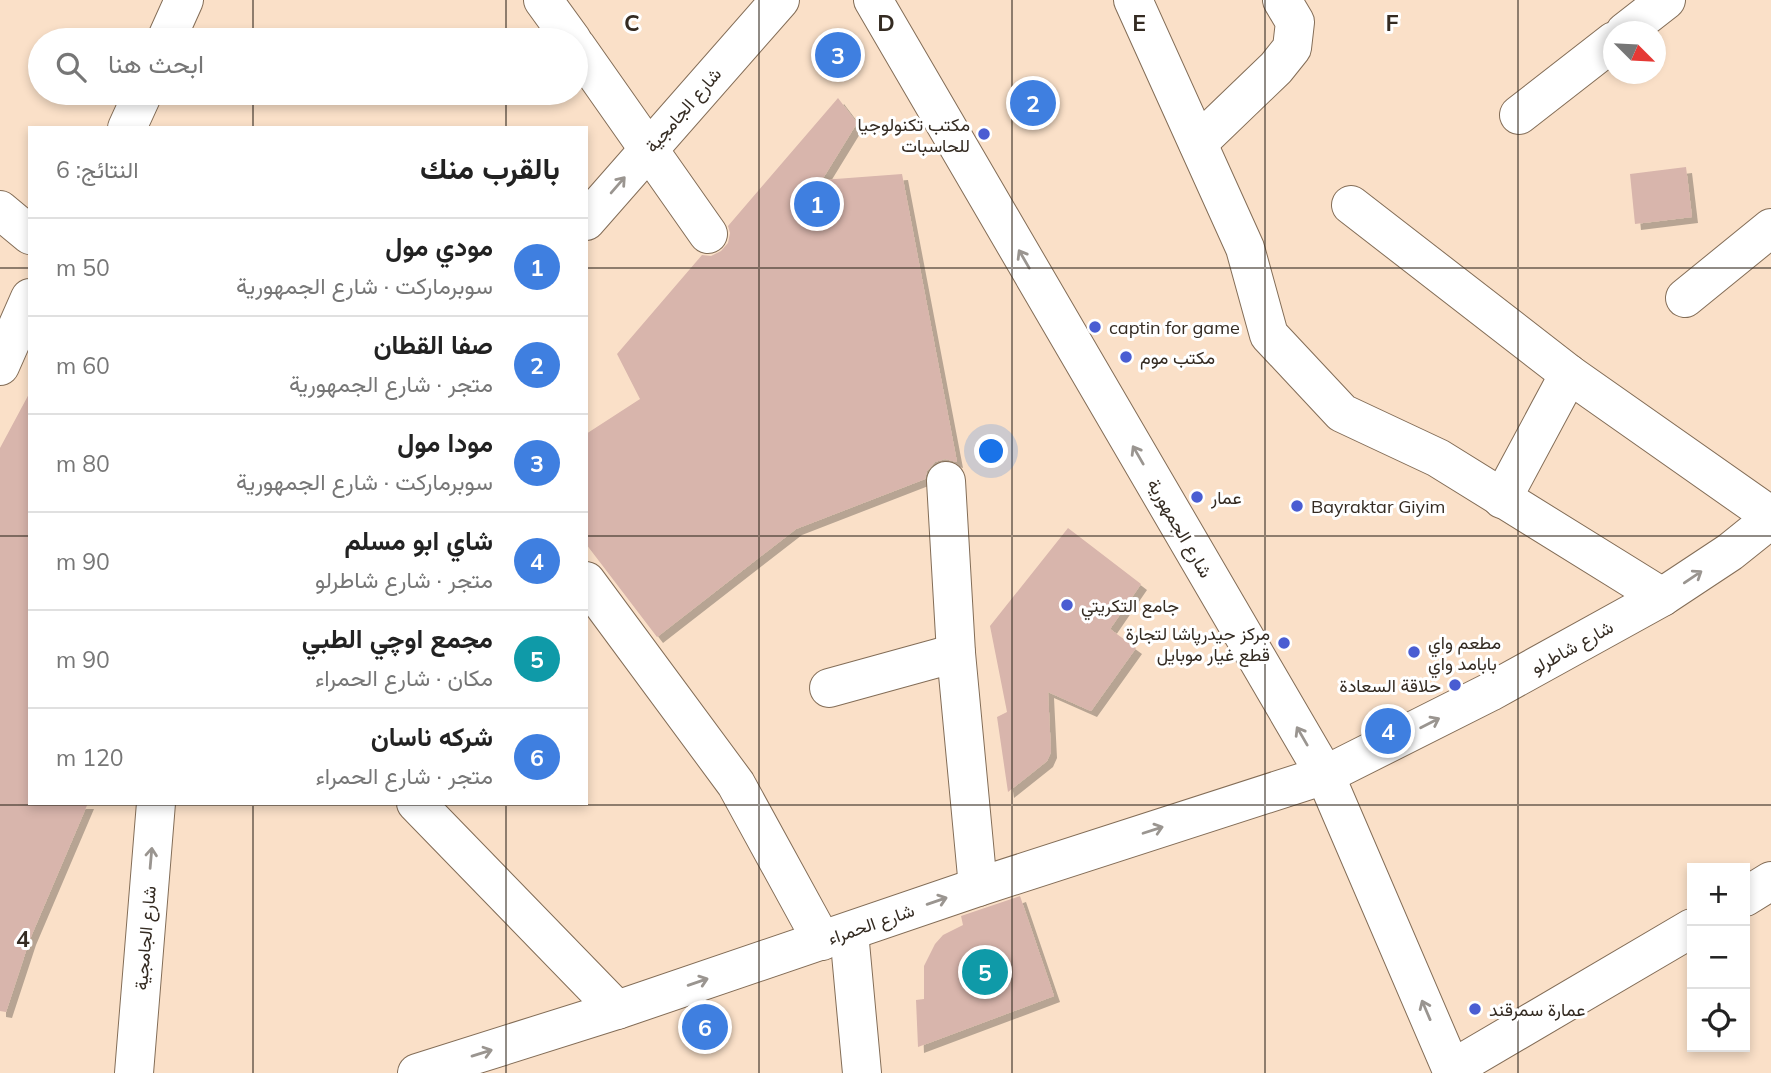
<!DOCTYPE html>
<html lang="ar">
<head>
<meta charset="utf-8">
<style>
	:root { --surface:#fff; --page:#f2f2f2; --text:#222; --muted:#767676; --line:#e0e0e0; --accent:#d93025 }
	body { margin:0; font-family:Mulish,Vazirmatn,sans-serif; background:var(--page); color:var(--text); direction:rtl }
	.controls { position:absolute; right:21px; bottom:21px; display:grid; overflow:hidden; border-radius:0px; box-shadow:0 4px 10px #0003 }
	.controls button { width:63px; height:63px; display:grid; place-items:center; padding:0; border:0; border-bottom:2px solid var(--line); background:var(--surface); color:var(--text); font:35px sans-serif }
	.compass { position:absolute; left:1603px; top:21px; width:63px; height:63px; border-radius:50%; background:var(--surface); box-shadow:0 4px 10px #0003; rotate:114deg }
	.you { position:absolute; left:992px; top:452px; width:24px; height:24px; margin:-18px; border:5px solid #fff; border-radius:50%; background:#1a73e8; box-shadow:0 0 0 10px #1a73e833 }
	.badge { display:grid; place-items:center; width:46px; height:46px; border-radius:50%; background:var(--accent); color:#fff; font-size:23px; font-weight:700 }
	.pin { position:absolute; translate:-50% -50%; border:4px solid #fff; box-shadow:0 2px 7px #0006 }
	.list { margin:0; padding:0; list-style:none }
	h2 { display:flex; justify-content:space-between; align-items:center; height:91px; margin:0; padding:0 28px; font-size:30px }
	h2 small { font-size:23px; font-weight:400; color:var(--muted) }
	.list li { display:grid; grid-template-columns:46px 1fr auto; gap:21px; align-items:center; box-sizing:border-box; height:98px; padding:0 28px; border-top:2px solid var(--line) }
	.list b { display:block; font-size:26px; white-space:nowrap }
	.list p { margin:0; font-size:23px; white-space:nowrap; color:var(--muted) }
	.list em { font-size:23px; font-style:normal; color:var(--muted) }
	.icon { flex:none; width:38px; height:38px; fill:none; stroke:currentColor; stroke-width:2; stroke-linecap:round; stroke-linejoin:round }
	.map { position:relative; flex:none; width:1771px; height:1073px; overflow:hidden; direction:ltr }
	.search { position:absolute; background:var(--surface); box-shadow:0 4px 10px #0003; left:28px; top:28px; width:560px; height:77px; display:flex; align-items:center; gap:18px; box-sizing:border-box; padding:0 24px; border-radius:38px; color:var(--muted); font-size:26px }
	.panel { position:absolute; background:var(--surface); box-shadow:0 4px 10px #0003; left:28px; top:126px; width:560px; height:679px; border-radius:0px; direction:rtl }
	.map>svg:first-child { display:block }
</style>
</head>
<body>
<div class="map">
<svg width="1771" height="1073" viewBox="0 0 1771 1073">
	<defs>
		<filter id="shadow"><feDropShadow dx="6" dy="6" stdDeviation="0" flood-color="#0004"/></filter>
	</defs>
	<rect width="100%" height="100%" fill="#fae0c8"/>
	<!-- building -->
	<g fill="#d8b5ac" filter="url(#shadow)">
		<path d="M838,98L857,123L822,180L902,174L957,462L945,459L935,462L927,471L925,479L796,529L657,637L586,544V434L640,399L617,354L702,255L711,256L721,251L728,243L730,233L728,226Z"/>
		<path d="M1686,167L1692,217L1635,224L1630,174Z"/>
		<path d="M30,392V803H88L30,939L6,1012L0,1011V448Z"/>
		<path d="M1068,528L1141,584L1110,629L1136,648L1091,711L1048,692L1051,752L1047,761L1008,792L997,717L1007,712L990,626Z"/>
		<path d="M1020,896L1054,996L918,1047L916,1000L924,999V966L935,944L943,935L963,925L961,916Z"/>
	</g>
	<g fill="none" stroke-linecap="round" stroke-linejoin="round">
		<defs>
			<g id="minor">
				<path d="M543,0L572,40"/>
				<path d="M873,0L1325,775L1453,1073"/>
				<path d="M1133,0L1245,248L1269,335L1342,413L1438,458L1662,597"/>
				<path d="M1625,32L1666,0"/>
				<path d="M166,40L184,0"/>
				<path d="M576,46L708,234"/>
				<path d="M1519,115L1614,41"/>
				<path d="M127,128L143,93"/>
				<path d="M1198,143L1276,68L1292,48L1295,22L1282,0"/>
				<path d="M1351,205L1569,374L1771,516"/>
				<path d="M0,210L30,235"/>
				<path d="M586,221L780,0"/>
				<path d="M1685,298L1771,228"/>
				<path d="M0,366L30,298"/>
				<path d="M946,481L956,653L978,887"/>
				<path d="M1502,499L1569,374"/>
				<path d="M586,581L736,784L822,941"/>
				<path d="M829,688L956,653"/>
				<path d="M416,803L617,1010"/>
				<path d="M1745,897L1771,881"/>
				<path d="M849,932L862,1073"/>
				<path d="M1452,1069L1692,928"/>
				<path d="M134,1073L156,803"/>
				<path d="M417,1073L617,1010L978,887L1325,775L1490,692L1662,597L1730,552L1771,519"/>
			</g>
		</defs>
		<!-- minor casing -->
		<use href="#minor" stroke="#836d57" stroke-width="40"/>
		<!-- minor -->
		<use href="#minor" stroke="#fff" stroke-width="38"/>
	</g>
	<!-- one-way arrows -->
	<defs><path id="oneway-shaft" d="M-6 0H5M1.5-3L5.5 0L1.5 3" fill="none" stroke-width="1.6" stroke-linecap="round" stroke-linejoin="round" transform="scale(1.75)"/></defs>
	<g stroke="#9a9590">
		<use href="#oneway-shaft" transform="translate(618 185) rotate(-49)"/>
		<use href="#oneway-shaft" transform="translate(1024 259) rotate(-120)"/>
		<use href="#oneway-shaft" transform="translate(1138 455) rotate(-120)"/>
		<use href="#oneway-shaft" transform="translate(1693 577) rotate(-34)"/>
		<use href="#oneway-shaft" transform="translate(1430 723) rotate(-27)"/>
		<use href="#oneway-shaft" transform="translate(1302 736) rotate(-120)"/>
		<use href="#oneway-shaft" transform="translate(1153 830) rotate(-18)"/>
		<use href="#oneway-shaft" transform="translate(151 858) rotate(-85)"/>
		<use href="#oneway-shaft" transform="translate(937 901) rotate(-19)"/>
		<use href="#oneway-shaft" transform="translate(698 982) rotate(-19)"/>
		<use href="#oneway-shaft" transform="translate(1426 1010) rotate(-113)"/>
		<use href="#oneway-shaft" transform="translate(482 1053) rotate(-17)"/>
	</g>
	<!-- grid -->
	<path fill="none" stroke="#342b22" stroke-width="2" stroke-opacity="0.55" d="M253,0V40M506,0V40M759,0V1073M1012,0V1073M1265,0V1073M1518,0V1073M253,93V128M506,93V128M0,268H30M586,268H1771M0,536H30M586,536H1771M253,803V1073M506,803V1073M0,805H1771"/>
	<!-- markers -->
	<g fill="#4a5dd2" stroke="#fff" stroke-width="2.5">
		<circle cx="984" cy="134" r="7"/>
		<circle cx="1095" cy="327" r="7"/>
		<circle cx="1126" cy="357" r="7"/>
		<circle cx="1197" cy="497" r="7"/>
		<circle cx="1297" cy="506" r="7"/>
		<circle cx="1067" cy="605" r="7"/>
		<circle cx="1284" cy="643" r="7"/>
		<circle cx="1414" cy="652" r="7"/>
		<circle cx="1455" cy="685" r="7"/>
		<circle cx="1475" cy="1009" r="7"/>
	</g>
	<g text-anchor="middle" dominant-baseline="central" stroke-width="6" stroke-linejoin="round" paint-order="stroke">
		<!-- street labels -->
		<g font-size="18" fill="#342b22" stroke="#fff">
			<text transform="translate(683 110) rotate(-49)">شارع الجامجية</text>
			<text transform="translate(1180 528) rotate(60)">شارع الجمهورية</text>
			<text transform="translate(1572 647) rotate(-29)">شارع شاطرلو</text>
			<text transform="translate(871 924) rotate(-19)">شارع الحمراء</text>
			<text transform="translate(145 938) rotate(-85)">شارع الجامجية</text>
		</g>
		<!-- poi labels -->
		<g font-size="18" fill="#342b22" stroke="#fff" text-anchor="start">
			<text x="970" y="124" text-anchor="end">مكتب تكنولوجيا<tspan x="970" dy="21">للحاسبات</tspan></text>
			<text x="1109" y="327">captin for game</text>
			<text x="1140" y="357">مكتب موم</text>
			<text x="1211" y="497">عمار</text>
			<text x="1311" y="506">Bayraktar Giyim</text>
			<text x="1081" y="605">جامع التكريتي</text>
			<text x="1270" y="633" text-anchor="end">مركز حيدرپاشا لتجارة<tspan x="1270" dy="21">قطع غيار موبايل</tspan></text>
			<text x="1428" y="642">مطعم واي<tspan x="1428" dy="21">بابامد واي</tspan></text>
			<text x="1441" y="685" text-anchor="end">حلاقة السعادة</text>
			<text x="1489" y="1009">عمارة سمرقند</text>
		</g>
	</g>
	<g font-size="23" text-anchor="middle" font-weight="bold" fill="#342b22" stroke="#fff" stroke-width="6" stroke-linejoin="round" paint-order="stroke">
		<text x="632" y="31">C</text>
		<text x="886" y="31">D</text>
		<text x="1139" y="31">E</text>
		<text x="1392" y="31">F</text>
		<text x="23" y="947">4</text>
	</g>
</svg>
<div class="controls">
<button>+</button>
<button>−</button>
<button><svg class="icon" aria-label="locate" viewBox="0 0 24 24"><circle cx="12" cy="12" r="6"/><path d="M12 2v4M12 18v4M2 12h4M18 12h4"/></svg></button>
</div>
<svg class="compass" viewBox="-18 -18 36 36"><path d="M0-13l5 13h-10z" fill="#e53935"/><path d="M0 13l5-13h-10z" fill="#767676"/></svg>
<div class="you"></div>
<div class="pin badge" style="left:817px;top:204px;background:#3f7fe0">1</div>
<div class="pin badge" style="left:1033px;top:103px;background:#3f7fe0">2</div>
<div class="pin badge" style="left:838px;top:55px;background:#3f7fe0">3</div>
<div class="pin badge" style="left:1388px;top:731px;background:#3f7fe0">4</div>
<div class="pin badge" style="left:985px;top:972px;background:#0f9aa8">5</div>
<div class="pin badge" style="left:705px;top:1027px;background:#3f7fe0">6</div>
<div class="search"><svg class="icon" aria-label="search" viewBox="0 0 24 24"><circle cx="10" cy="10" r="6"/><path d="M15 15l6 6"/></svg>ابحث هنا</div>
<section class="panel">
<h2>بالقرب منك<small>النتائج: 6</small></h2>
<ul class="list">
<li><span class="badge" style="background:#3f7fe0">1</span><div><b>مودي مول</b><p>سوبرماركت · شارع الجمهورية</p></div><em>50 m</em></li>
<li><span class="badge" style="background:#3f7fe0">2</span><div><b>صفا القطان</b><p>متجر · شارع الجمهورية</p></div><em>60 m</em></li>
<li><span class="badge" style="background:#3f7fe0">3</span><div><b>مودا مول</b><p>سوبرماركت · شارع الجمهورية</p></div><em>80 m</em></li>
<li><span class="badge" style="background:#3f7fe0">4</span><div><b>شاي ابو مسلم</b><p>متجر · شارع شاطرلو</p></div><em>90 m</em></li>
<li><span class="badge" style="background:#0f9aa8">5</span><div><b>مجمع اوچي الطبي</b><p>مكان · شارع الحمراء</p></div><em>90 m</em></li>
<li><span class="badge" style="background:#3f7fe0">6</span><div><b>شرکە ناسان</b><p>متجر · شارع الحمراء</p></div><em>120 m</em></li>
</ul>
</section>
</div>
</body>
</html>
